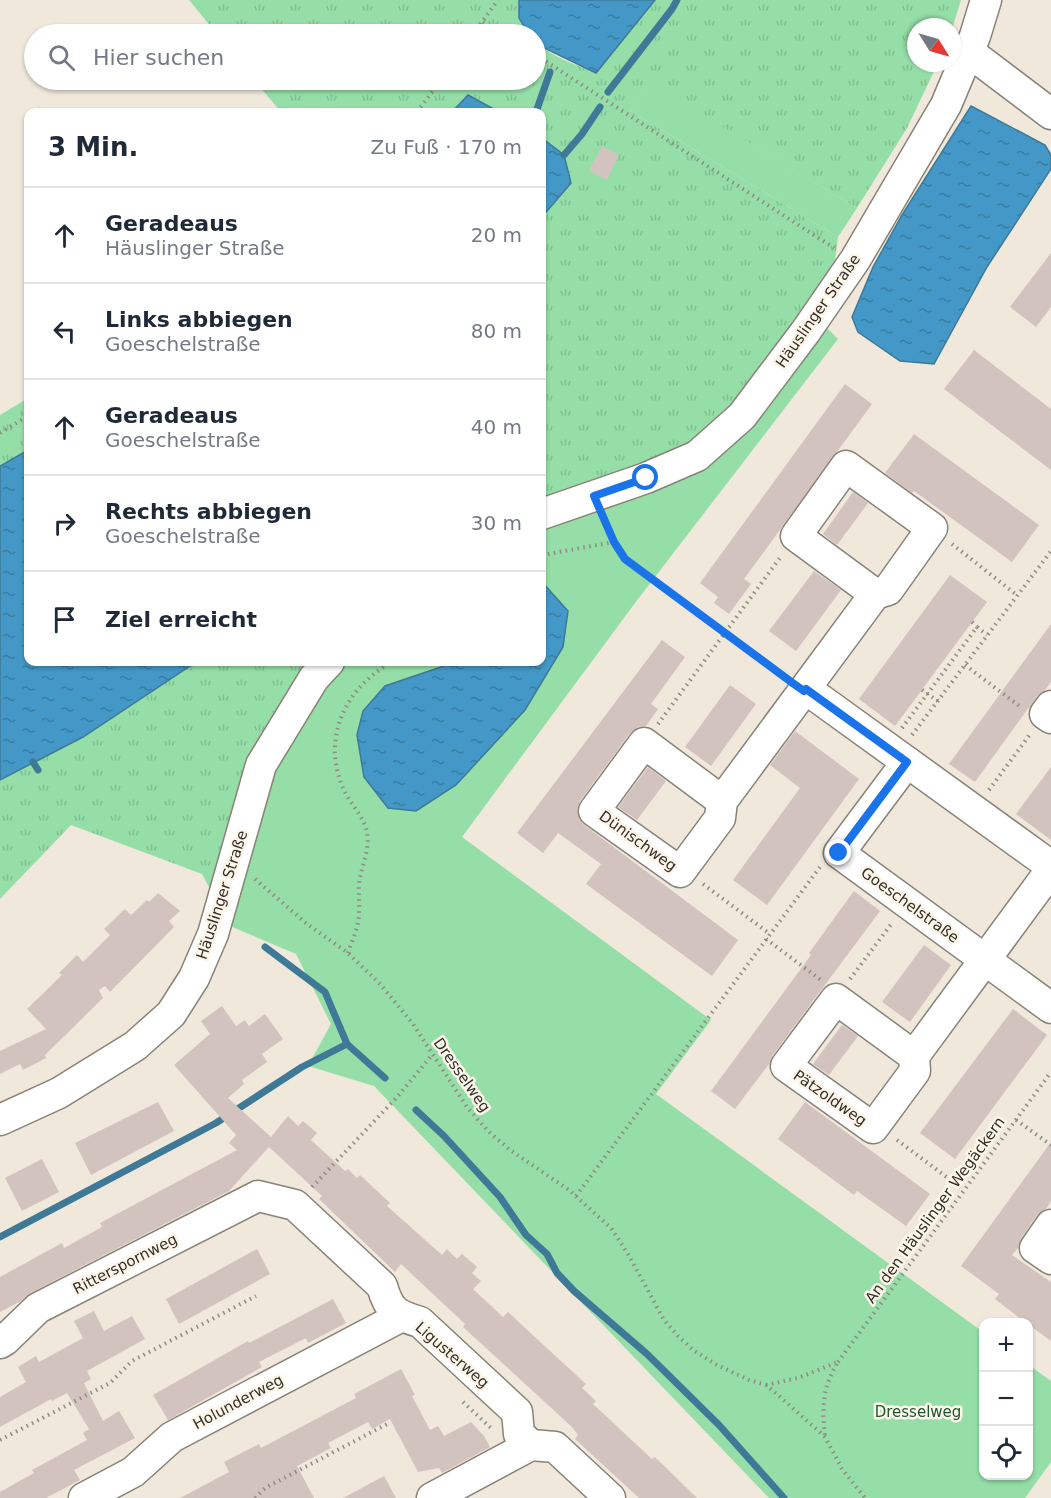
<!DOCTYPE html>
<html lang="de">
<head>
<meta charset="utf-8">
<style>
	:root { --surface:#fff; --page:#f6f6f7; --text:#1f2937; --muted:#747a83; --line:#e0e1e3 }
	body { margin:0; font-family:"DejaVu Sans",sans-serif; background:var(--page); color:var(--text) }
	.controls { position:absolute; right:18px; bottom:18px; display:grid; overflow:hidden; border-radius:12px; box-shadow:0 2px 4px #0004 }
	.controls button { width:54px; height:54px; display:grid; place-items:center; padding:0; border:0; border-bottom:2px solid var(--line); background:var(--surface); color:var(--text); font:30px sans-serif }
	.compass { position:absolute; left:907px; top:18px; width:54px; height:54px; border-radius:50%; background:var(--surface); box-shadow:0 2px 4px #0004; rotate:127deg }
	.stop { position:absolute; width:18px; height:18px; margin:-14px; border:4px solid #1a73e8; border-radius:50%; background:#fff }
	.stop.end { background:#1a73e8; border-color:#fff; box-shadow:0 2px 6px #0008 }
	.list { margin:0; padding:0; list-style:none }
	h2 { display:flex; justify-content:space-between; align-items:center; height:78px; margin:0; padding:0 24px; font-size:26px }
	h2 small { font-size:20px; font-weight:400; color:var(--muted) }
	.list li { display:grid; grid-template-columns:39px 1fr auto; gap:18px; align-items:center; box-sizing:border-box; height:96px; padding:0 24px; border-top:2px solid var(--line) }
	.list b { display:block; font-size:22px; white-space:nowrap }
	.list p { margin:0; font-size:20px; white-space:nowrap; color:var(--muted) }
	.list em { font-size:20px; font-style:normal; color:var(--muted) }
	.icon { flex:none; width:33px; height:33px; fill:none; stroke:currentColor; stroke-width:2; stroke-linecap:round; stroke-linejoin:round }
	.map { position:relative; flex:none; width:1051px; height:1498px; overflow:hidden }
	.search { position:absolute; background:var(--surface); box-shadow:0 2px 4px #0004; left:24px; top:24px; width:522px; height:66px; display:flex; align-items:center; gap:15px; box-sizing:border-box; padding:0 21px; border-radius:33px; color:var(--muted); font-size:22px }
	.panel { position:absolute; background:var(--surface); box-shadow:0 2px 4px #0004; left:24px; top:108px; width:522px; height:558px; border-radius:12px }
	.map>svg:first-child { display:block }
</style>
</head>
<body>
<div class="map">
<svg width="1051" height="1498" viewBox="0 0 1051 1498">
	<defs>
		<pattern id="grass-tufts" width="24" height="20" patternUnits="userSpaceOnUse" patternTransform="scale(1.5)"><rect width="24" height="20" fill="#95dea8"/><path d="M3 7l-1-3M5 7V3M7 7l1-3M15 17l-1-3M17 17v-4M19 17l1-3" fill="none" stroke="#81bf91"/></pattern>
		<pattern id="water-ripples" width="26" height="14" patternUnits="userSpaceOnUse" patternTransform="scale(1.5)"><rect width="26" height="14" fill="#4398c7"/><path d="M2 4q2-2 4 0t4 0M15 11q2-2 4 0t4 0" fill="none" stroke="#397da2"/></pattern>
	</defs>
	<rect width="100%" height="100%" fill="#efe8db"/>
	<!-- grass -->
	<g fill="url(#grass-tufts)">
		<path d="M189,0H519V18L529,34H217Z"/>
		<path d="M655,0H961L952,29V27H916V63H938L907,128L857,208L650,84L629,110L838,237L826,327L751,422L542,524V217L571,183L564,155L542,138V112H499L468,95L452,112H281L254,80H536V41C550,57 576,64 596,73Z"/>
		<path d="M28,398V450L0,466V415Z"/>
		<path d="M196,662H348L328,685L230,926L202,874L71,825L0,899V780L83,737Z"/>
	</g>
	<!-- green -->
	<g fill="#95dea8">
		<path d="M650,83L857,208L838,237L629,110Z"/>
		<path d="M826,327L838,339L635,603L462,837L711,1020L656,1094L983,1332L984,1476H1028L1029,1365L1051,1381V1462L1025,1498H769L374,1086L308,1066L331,1024L296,954L230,926L275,773L328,685L348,662H542V524L649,488Z"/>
	</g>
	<!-- water -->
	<g fill="url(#water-ripples)" stroke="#3e7998" stroke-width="1.5">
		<path d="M519,0H655L596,73L540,46L536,41V34H529L519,18Z"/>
		<path d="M468,95L499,112H452Z"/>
		<path d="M971,106L1045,145L1051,155V169L987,267L934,364L900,361L858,332L852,317L873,267L902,215Z"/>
		<path d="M542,138L564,155L571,183L542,217Z"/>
		<path d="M28,450V662H196L83,737L0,780V466Z"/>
		<path d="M542,582L568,611L563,647L525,710L456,785L416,811L388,808L364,777L357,735L363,711L385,686L444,666L449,662H542Z"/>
	</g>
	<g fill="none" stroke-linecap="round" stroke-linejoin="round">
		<!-- stream -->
		<g stroke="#3e7998" stroke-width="7">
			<path d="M608,92L672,9L677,0"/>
			<path d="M536,112L550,72"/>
			<path d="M564,155L582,134L600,107"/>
			<path d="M33,762L38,770"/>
			<path d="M265,947L325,992L347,1044L385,1078"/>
			<path d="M416,1110L444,1136L500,1197L526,1235L547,1254L557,1273L574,1291L647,1354L719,1425L784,1498"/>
			<path d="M0,1237L216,1123L302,1067L347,1044"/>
		</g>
	</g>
	<!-- building -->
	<g fill="#d3c3bf">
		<path d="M602,146L619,155L607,180L589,171Z"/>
		<path d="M1051,253V307L1036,327L1010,307Z"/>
		<path d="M974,350L1051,409V470L944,389Z"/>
		<path d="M845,384L872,404L744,579L751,584L729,614L714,603L718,597L700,583Z"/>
		<path d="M914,434L1039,525L1012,562L914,491L912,493L885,473Z"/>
		<path d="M853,492L868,503L837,545L823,534Z"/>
		<path d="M814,571L841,590L796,651L769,631Z"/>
		<path d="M950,575L987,602L895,726L859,699Z"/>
		<path d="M1051,624V682L1045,690L1037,696L975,782L949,764Z"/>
		<path d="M662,640L685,657L651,704L658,709L646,726L638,727L630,733L580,801L577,810L579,819L584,825L738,940L712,976L586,884L601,864L558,833L543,853L517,833Z"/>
		<path d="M730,685L756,704L711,766L685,747Z"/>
		<path d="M795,731L859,779L767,905L733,880L800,788L770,765Z"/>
		<path d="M648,767L666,781L637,820L618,807Z"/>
		<path d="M1051,767V840L1016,814Z"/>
		<path d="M854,891L880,911L772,1056L769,1064L735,1109L711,1091L811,955L809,953Z"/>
		<path d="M158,893L180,911L169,921L174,927L110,992L105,986L99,990L103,998L45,1055L46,1058L23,1070L20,1064L0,1074V1051L46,1029L27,1009L62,975L59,973L77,955L83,962L110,935L104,929L125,909L131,915L147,900L149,902Z"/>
		<path d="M924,945L951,965L910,1022L882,1002Z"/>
		<path d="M222,1006L236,1026L245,1020L249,1026L265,1014L283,1039L262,1054L267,1062L242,1080L244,1084L228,1098L271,1137L288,1116L298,1126L303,1121L317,1133L311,1140L345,1171L348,1169L357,1178L360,1175L390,1203L387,1206L442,1255L447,1249L457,1259L462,1254L477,1267L472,1273L481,1281L473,1289L503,1317L508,1312L537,1339L586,1384L582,1388L596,1401L593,1404L652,1459L655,1457L697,1498H639L575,1439L578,1435L572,1427L463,1327L465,1324L401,1264L395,1272L319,1199L322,1196L269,1147L229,1191L30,1293L21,1301L0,1312V1277L62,1243L64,1248L102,1227L100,1223L237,1150L229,1143L236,1135L174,1065L210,1034L201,1021Z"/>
		<path d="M1013,1009L1047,1035L955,1159L920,1133Z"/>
		<path d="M842,1025L858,1036L829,1075L813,1064Z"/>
		<path d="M158,1102L174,1131L91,1175L75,1143Z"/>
		<path d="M805,1102L930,1194L906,1226L857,1191L854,1195L778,1139Z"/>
		<path d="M1051,1142V1201L1046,1209L1037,1215L1021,1238L1018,1248L1012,1255L1051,1282V1341L1029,1325V1323H1026L995,1299L999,1294L961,1266Z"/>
		<path d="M42,1159L59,1192L22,1211L5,1178Z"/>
		<path d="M257,1249L270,1274L179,1324L166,1299Z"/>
		<path d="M333,1299L346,1323L308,1343L306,1338L259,1362L262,1367L168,1420L153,1395L248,1341L249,1343Z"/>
		<path d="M94,1311L104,1331L132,1316L145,1339L87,1371L91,1379L84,1383L103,1421L119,1411L135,1438L74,1470L80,1480L46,1498H0V1492L34,1473L32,1470L87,1440L83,1433L89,1429L67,1393L52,1401L51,1399L0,1427V1397L26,1382L18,1367L36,1356L39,1362L83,1338L74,1321Z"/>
		<path d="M401,1369L415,1395L412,1396L430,1430L438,1426L444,1436L471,1422L484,1436L490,1447L442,1473L439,1468L418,1472L390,1419L372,1429L368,1422L328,1443L331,1448L297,1466L314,1498H180L229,1472L224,1462L259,1444L261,1448L356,1398L354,1394Z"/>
		<path d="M384,1476L396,1498H343Z"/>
	</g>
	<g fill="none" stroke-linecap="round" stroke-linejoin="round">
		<defs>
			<g id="minor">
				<path d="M969,52L1051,114"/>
				<path d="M542,514L646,478L697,456L742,416L806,331L855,260L946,105L975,36L986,0"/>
				<path d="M806,689L1051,866"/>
				<path d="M1051,706L1045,714L1051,718"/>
				<path d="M907,762L839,853L1051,1008"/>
				<path d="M722,801L644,743L594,811L680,872L720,818L722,801L875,594L888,590L932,528L846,466L796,536L875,594"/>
				<path d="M914,1056L836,999L786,1066L873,1128L915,1071L914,1056L1051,870"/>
				<path d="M0,1120L59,1093L135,1046L171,1014L194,978L213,934L261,765L314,678L329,662"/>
				<path d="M1051,1225L1035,1248L1051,1259"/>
				<path d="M0,1343L5,1340L38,1308L258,1196L295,1205L382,1286C389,1311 396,1315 420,1322L517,1412L519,1434L531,1445L555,1447L610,1498"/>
				<path d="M84,1498L133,1472L172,1437L400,1317"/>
				<path d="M432,1498L531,1445"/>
			</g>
		</defs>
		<!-- minor casing -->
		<use href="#minor" stroke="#898277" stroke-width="33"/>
		<!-- path -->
		<g stroke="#908b82" stroke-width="4" stroke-dasharray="1.5 4.5" stroke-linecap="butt">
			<path d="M483,22L503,34"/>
			<path d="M473,34L498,0"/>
			<path d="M536,55L834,248"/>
			<path d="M417,112L441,80"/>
			<path d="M0,433L28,416"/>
			<path d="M604,521L614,542L625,559L784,677"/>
			<path d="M952,544L1018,596"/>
			<path d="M542,555L614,542"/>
			<path d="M972,622L977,627"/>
			<path d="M965,665L1022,708"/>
			<path d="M922,690L938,701"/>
			<path d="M658,724L782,555"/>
			<path d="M902,728L977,627L987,635"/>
			<path d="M912,735L1051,551"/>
			<path d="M989,790L1031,733"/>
			<path d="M255,879L307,924L348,953L381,985L413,1024L467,1107L488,1131L510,1150L569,1190L611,1228L628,1254L664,1320L678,1336L693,1350L717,1365L749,1380L766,1385L778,1395L825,1437L842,1469L865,1498"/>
			<path d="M703,884L770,934"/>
			<path d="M766,939L821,980"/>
			<path d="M348,953C351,943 356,933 358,923C361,908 357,892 360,877C363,863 370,848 367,832C364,816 349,803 343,788C321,737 346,687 392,662"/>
			<path d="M850,979L892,923"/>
			<path d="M1016,1120L1051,1145"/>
			<path d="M897,1140L964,1190"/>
			<path d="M312,1187L398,1096L432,1055"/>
			<path d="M576,1196L820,867"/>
			<path d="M838,1362L1051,1072"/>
			<path d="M766,1385L798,1378L838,1362C822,1388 822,1407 825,1436"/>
			<path d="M463,1402L493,1430"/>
			<path d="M0,1440L110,1383L132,1361L256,1296"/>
			<path d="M255,1498L265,1488L389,1423"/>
		</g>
		<!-- minor -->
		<use href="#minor" stroke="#fff" stroke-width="30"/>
	</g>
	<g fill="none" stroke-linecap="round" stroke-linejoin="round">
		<!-- route -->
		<path stroke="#1a73e8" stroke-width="8" d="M646,478L594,496L614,542L625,559L794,684L804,691L806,689L907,762L839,853"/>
	</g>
	<g text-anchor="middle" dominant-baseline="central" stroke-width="5" stroke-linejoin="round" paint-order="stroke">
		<!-- street labels -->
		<g font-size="15" fill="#33312c" stroke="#fcf5e8">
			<text transform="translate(818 311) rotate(-55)">Häuslinger Straße</text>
			<text transform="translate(638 841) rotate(36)">Dünischweg</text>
			<text transform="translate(222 895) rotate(-72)">Häuslinger Straße</text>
			<text transform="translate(910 905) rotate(36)">Goeschelstraße</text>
			<text transform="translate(462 1075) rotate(55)">Dresselweg</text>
			<text transform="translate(830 1098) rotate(35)">Pätzoldweg</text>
			<text transform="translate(935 1210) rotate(-54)">An den Häuslinger Wegäckern</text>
			<text transform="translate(125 1264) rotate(-27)">Ritterspornweg</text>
			<text transform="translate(452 1355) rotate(41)">Ligusterweg</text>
			<text transform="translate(238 1402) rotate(-28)">Holunderweg</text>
		</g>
		<!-- park labels -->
		<g font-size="15" fill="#205532" stroke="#fcf5e8">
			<text x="918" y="1412">Dresselweg</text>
		</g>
	</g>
</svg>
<div class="controls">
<button>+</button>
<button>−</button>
<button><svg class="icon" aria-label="locate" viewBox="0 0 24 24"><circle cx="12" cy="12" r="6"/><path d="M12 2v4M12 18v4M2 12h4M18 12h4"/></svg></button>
</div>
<svg class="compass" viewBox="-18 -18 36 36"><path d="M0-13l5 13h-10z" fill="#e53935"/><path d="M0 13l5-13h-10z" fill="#747a83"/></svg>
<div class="stop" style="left:646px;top:478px"></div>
<div class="stop end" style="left:839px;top:853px"></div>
<div class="search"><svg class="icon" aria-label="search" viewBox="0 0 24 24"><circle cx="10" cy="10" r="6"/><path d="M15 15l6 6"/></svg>Hier suchen</div>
<section class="panel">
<h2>3 Min.<small>Zu Fuß · 170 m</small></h2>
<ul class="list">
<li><svg class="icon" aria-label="ahead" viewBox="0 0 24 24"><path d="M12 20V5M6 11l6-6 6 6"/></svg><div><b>Geradeaus</b><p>Häuslinger Straße</p></div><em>20 m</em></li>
<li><svg class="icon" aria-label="left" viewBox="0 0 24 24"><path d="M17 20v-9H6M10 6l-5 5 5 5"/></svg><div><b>Links abbiegen</b><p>Goeschelstraße</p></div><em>80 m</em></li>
<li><svg class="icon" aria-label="ahead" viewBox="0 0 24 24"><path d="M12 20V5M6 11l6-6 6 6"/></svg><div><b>Geradeaus</b><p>Goeschelstraße</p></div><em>40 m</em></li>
<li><svg class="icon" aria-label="right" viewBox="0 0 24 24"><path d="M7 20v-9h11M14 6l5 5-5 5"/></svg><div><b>Rechts abbiegen</b><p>Goeschelstraße</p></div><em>30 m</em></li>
<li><svg class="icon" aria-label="arrive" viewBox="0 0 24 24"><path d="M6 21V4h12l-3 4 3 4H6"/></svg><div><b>Ziel erreicht</b></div></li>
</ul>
</section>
</div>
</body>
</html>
